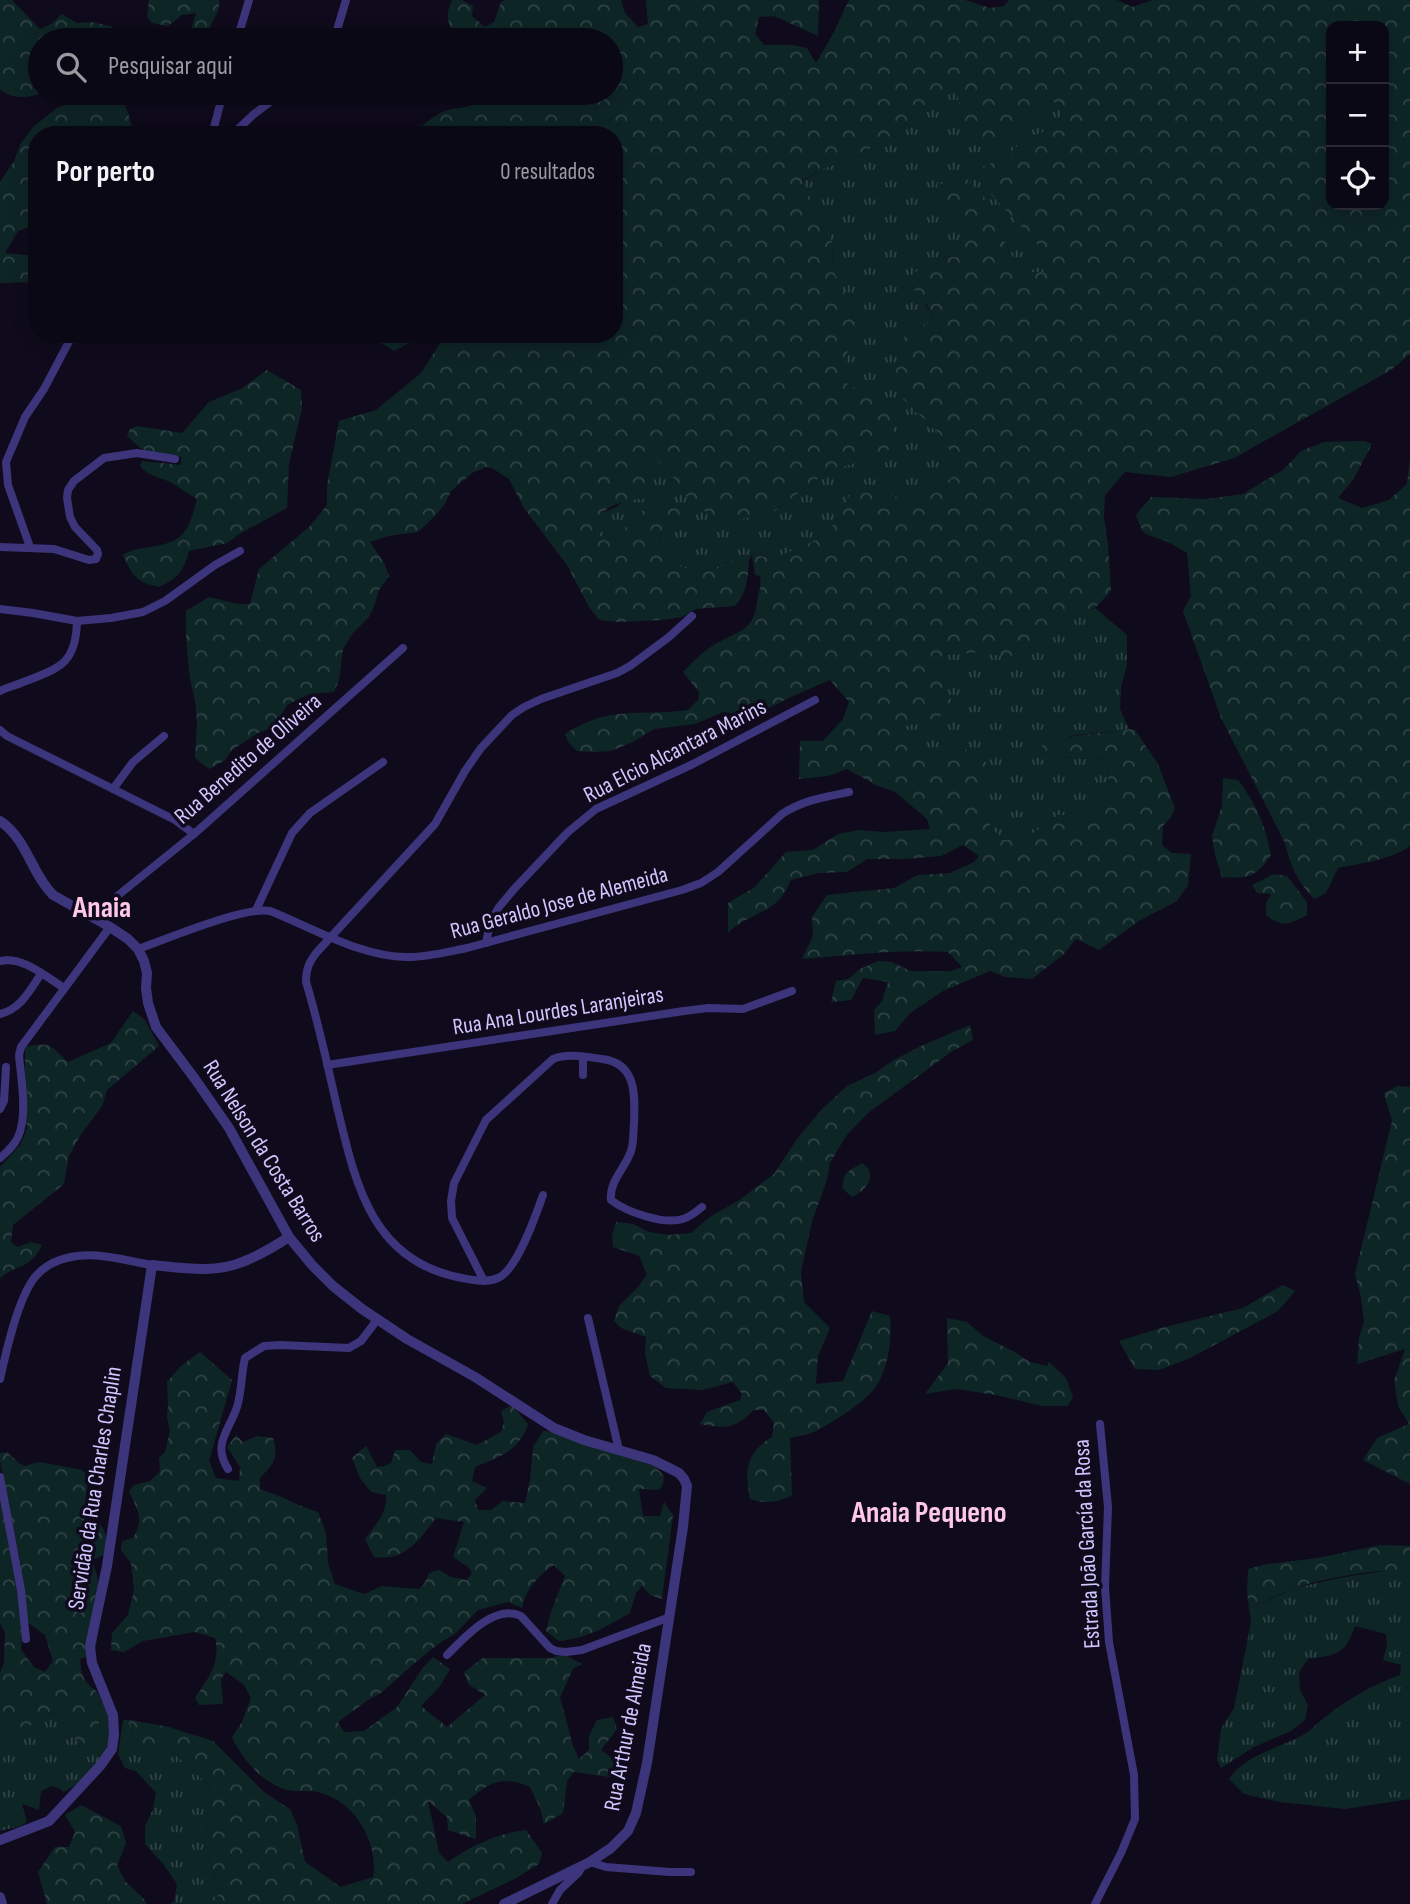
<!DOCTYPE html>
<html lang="pt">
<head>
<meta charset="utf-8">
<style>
	:root { --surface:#0b0815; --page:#14111e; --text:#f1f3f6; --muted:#9a9aa0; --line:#2b2934 }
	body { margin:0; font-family:"Sofia Sans Condensed",sans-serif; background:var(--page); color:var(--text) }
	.controls { position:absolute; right:21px; top:21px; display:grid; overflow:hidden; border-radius:14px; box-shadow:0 4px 18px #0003 }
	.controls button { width:63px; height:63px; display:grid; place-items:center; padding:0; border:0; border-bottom:2px solid var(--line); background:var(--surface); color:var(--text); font:35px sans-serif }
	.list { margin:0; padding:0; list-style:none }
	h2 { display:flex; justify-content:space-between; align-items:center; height:91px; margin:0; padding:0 28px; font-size:30px }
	h2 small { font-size:23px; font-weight:400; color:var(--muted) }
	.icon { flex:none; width:38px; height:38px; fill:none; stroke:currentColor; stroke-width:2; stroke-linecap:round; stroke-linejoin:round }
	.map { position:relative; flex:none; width:1410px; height:1904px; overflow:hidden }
	.search { position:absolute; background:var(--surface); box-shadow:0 4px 18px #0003; left:28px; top:28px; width:595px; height:77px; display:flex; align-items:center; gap:18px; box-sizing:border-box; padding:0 24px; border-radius:38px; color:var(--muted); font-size:26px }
	.panel { position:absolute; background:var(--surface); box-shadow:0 4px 18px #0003; left:28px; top:126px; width:595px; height:217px; border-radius:28px }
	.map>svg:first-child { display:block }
</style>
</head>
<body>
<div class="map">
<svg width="1410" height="1904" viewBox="0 0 1410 1904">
	<defs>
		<pattern id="grass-tufts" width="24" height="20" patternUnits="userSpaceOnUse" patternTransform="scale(1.75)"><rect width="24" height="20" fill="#0e2526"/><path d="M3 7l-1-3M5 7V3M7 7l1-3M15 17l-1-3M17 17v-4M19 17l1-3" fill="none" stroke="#304347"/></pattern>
		<pattern id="forest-crowns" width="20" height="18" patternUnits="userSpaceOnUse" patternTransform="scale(1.75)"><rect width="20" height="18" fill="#0e2526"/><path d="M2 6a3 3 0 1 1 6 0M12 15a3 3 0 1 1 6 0" fill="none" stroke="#304347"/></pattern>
	</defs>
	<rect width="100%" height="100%" fill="#0f0b1c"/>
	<!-- grass -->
	<g fill="url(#grass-tufts)">
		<path d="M958,92L962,121L1009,139L1025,116L1043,99L1063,105L1059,126L1025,139L1009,154L981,168L1001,204L1053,260L1047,273L1029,272L1014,259L1003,239L996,212L940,207L962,225V241L958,256L934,260L925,305L935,316L927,324L907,333L913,409L945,440L958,460L949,483L925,499L903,502L867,484L849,497L839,518L825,534L806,545L780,556L765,557L752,554L749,560C733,553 728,566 714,570C713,570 703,571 702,571C678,571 671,560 659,541L662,531L671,527H685L630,520L619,538L598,537C592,506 609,516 623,501C630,493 640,472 646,462L634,447L668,468L676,483L775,511L828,471L864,460L882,458L851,388L840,379L855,327L845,294L832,268L833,244L802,182L822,169L858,156L892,135L938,96Z"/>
		<path d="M1095,608L1127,635V665L1121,687L1120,709L1129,729L1069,736L1059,757L1106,760L1110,794L1087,815H1058L1024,840H1002L990,826V813L978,794L972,749L936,752L918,750L906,742V725L932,720L941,676L947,654L981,652L1011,658L1045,639L1057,617Z"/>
		<path d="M1390,1570H1410V1799L1345,1809L1280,1802L1244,1794L1229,1779C1244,1755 1280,1748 1303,1735C1311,1731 1317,1723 1324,1718C1347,1700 1373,1684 1400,1675L1401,1665L1383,1660L1387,1646L1386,1634L1355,1626C1344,1656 1338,1654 1308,1659L1299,1672L1300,1690L1308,1705L1305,1720L1291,1731L1254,1747L1221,1768L1217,1760L1221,1729L1234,1708L1251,1622L1249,1609L1295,1588L1339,1578Z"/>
		<path d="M102,1700C105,1704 110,1709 111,1714C117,1746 90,1778 64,1792L59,1788L52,1786L41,1791L39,1810L22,1804L27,1822L21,1826L0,1831V1730L33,1722L53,1712H67L100,1723Z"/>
		<path d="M123,1720H130L132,1735L140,1747L170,1750L208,1784L211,1797L205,1843L219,1895L212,1904H170L174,1902L177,1884L164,1865L145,1844V1826L153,1809L156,1793L136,1771L125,1768L118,1754Z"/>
	</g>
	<!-- forest -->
	<g fill="url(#forest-crowns)" fill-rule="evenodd">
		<path d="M0,0H12L40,29L51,24L62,14L77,23L91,22L110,26L128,36H154L177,39L191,30L196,13L182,15L168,26L152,23L147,17L149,0H219C221,15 207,25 206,40H40V93H43C28,98 13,100 0,89Z"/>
		<path d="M452,0H462L473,6L472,16L485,27L494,22L501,2L506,0H621L625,13L638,27L648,24L646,0H819L818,36L774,16L759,17L755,34L764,45H793L807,48L816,63L834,32L849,0H965L990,8L1004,6L1009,0H1117L1132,7L1153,0H1410V354L1391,370L1234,458L1171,477L1125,472L1105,495L1104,518L1108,545L1111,591L1095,608L1057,617L1045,639L1011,658L981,652L947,655L941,676L955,709L932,720L906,726V742L918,750L936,752L972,749L991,767L978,794L990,813V826L1002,840H1024L1058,815H1087L1110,794L1106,760L1059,757L1049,763L1040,752L1044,740L1129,729L1135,730L1158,764L1175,808L1171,817L1163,826L1162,845L1172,853L1191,854L1188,885L1177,901L1139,921L1099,950L1076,939L1064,954L1032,979L1005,977L990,971L943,991L910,1013L895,1031L875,1035L874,1010L882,1001L888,982L863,978L851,1000L831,1002L836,981L848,979L860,969L878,961L892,962L910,971H952L962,967L948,952C899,949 851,955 802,959L813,936L812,917L827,895L894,888L918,875L950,873L974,862L979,856L963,845L941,856L906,859H867L847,872L818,873L791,880C788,886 784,894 780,899C765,914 742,918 728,933V903L755,887L786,852L813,850L838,834L859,830L884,832L930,829L927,819L895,792L876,785L847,769L828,776L799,779L800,741H823L843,719L849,702L830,680L793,696L753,716L723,712L695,724L654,729L633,742L611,751L593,752L577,751L569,743L565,734C611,704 639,717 688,710L698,700L699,692L683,672C694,661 704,650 717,643C739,631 753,631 757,603C758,591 762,589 760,576L755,575L752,554L765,557L779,556L806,545L825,534L839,518L849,496L867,484L903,502L925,499L949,483L957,460L945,440L895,391C896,375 896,340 910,331C921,325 926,326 935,316L913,287L914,273L934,260L958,256L962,241V225L940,207L937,183L966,178L985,198L996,212L1003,239L1014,259L1029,272H1047L1052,260L977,179L981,168L1009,154L1025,139L1059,126L1063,105L1043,99L1025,116L1009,139L985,143L966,139L957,93L938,96L892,135L858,156L822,169L802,181L833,244L832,268L845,294L855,327L840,379L876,402L893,421L895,441L882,458L864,460L828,471L775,511L739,520L715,516L694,506L676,483L668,468L635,448L646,462L647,498C623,501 592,505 598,536L619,538L630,520L654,503H674L689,523L685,527H671L662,531L659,541C671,560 678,571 702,571C703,571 713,570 714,570C728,566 734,553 749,560C748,577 747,593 735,606L696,609L682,617L662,620L618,622L599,620L589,607L567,565L524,508L509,479L492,468L486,467L472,473L451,491L445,504L432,519L418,532L389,536L370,542L384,563L389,576L379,590L374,606L369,617L353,633L343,649L339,680L334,692L309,694L287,705L274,727L258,733L232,750L224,761L209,769L195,758L197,722L195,700L190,679L186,638V611L209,597C223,600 235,605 250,604L259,569L309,527L327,505V485L339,421L376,410L421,373L446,334H614V135H413C422,126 433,115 445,111C462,105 472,112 484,93H611V40H459C448,25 444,18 452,0ZM1331,26H1384V205H1331Z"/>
		<path d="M88,93H115C127,105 131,118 133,135H37V224L18,231L5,253L37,256V280L34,282L0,283V182L14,161L21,143L34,126L57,108L87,96Z"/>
		<path d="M367,334H420L419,338L394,351Z"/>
		<path d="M267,370L301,390L302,408L289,464L287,508L241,533L227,543L189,551C183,572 178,578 159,587C135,581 133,577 123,555C141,543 171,551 185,531C191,523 194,509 197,499C189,494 180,488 172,483C161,477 149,477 140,466L142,461L181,465V457L147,451L139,447L127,436L130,429L137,426L182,433L209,402L241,389Z"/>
		<path d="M1364,441L1372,444L1353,480L1338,498L1362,508L1389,500L1407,484L1410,458V846C1390,860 1362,863 1338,868L1326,893L1314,899C1297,880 1291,868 1285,843L1221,718L1183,611L1191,596L1187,553C1180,549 1173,544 1166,541C1144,533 1144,538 1136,515L1151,497L1206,499L1243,494L1283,470L1301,451L1324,442Z"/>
		<path d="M1223,778L1238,780C1257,805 1265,825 1271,855C1256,877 1248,879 1222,877L1215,855L1212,836L1222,806Z"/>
		<path d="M1274,874L1287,876L1307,902V915C1287,925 1285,928 1266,915V903L1271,894L1257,893L1252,885Z"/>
		<path d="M133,1011L145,1020L159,1046L107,1090L102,1106L80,1136L69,1156L64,1184L13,1225L11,1242L18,1247L31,1242L42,1245C29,1271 18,1263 0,1278V1167L20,1145L27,1129L25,1102V1047C51,1041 50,1045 68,1062L111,1043Z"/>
		<path d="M970,1025L973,1040L951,1052L868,1113L846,1136L830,1163L827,1180L812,1221L801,1272L804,1302L830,1328L818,1356L816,1384L843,1381L872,1311L890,1316C892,1339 889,1365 877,1385C867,1401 833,1422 816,1431C808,1435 798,1436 790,1438L792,1495C779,1503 764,1504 750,1499C745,1471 745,1453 772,1437L774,1423L764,1410H754C734,1429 726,1429 700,1424L707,1412L740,1400L742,1394L733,1382L702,1390L666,1388L650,1376L645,1353L646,1337L621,1328L614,1321L619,1306L639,1286L647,1274L639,1256L613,1247L612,1236L616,1222L633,1224L649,1232L669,1235L691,1233L711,1216L738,1201L774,1174L797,1139L823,1108L847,1086L875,1073L894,1060L921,1046Z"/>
		<path d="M1398,1086L1410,1087V1484L1363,1460L1377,1438L1409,1424L1398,1406L1394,1381L1405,1349L1357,1364L1359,1338L1364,1321L1361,1297L1355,1274L1392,1121L1384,1093Z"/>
		<path d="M862,1163C879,1174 866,1191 852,1197L843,1189C842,1172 849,1171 862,1163Z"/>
		<path d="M1283,1285L1295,1291L1278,1311L1190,1358L1159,1370L1135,1369L1119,1341L1157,1329L1243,1308Z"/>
		<path d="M947,1318L967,1322L983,1336L1013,1351L1030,1362L1047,1366L1049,1362L1066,1378L1073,1397L1068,1406H1043L996,1395L956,1389L925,1394L948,1363Z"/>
		<path d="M200,1352L232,1380L209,1461L216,1478L239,1481L240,1467L227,1447L236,1435L243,1442L257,1436L273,1438C279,1459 274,1463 260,1478V1489C280,1495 298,1506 318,1512L326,1533L328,1563L335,1584L364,1594L382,1586L419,1589L424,1584L429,1573L439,1570L451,1577L467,1580L472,1573L468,1567L453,1557L464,1522L436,1518C419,1540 405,1562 374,1557L365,1539C375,1526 388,1512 386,1495L371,1492L360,1478L352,1458L366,1446L377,1467L384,1466L391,1463L395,1450H410L421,1462L432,1464L436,1444L446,1434L477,1445L501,1432L504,1423L501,1411L512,1405L528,1424C518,1452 501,1456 475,1467L472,1481L487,1488L475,1500L478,1510H491L503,1501L525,1503L530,1480L533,1447L543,1431L559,1432L650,1461L664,1476L663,1484L659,1490L639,1489L643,1516H660L664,1502L673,1515L662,1599L650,1595L642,1586L636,1593L630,1613C608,1626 586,1639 559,1641L546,1631L551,1612L565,1576L554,1565C538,1575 526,1589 522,1608L508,1602L478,1610L456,1633L438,1644L410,1667L381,1693L368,1700L338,1722L344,1732L364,1731L397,1707L422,1669L433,1657L450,1669L440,1686L421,1706L447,1727L485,1695L468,1684L464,1672L483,1658H552L563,1654L582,1664L573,1669L560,1697L573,1746L579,1759L589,1750V1736L597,1720L613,1717L617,1729L601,1750L611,1757L618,1774L610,1777L573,1772L567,1781L563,1813L544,1824L540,1808L530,1787C504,1775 489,1782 469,1800L476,1816V1839L448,1830L447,1817L428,1801L439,1853L448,1862C470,1846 499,1833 526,1830L542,1853L539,1864L516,1878L462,1904H212L219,1894L205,1843L211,1797L208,1784L170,1750L140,1748L132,1735L130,1720L169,1727L213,1741L265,1793L290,1809L297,1825L305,1862L341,1887L373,1877C379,1843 355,1802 321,1793C309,1789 297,1793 284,1789C261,1781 242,1759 232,1737L242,1722L251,1698L244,1685L226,1672L221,1679L223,1704L199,1705L195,1698C208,1678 221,1663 215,1638L195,1632L143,1641L124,1652L111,1650L112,1633L128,1615L134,1590L131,1563L121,1550L122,1541L133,1538C145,1518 137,1510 129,1491L134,1485L150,1481L160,1472L159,1458L165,1452L170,1431L167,1417L168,1407L167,1382L181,1366Z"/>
		<path d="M7,1452L19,1463L24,1466L40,1462L82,1470L89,1477L86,1495L88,1514C105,1526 106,1532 109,1552L91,1561C106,1588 100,1626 94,1655L80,1659C81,1668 81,1678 89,1685C91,1688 95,1689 97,1692C109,1707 97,1729 89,1745L76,1741L67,1725L66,1712H52L29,1726L0,1730V1673L4,1662L5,1633L0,1623V1490L18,1586L22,1632L21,1650L34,1667L45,1672L53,1661L45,1635L26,1621L20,1560L0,1461V1453Z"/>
		<path d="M1380,1545L1410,1546V1570C1376,1569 1327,1577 1295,1588C1279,1594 1264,1602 1249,1609L1247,1592L1248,1569L1267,1564L1318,1558Z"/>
		<path d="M81,1805L121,1826L126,1843L117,1866L126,1882L143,1898L147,1904H47L38,1872L55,1847H69L75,1832L65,1815Z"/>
	</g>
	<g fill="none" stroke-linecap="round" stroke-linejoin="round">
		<!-- minor -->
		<g stroke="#3d357c" stroke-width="8">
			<path d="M237,40L249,0"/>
			<path d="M334,40L346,0"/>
			<path d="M438,93L454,99L462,97"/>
			<path d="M212,135L223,93"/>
			<path d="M232,135L254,114L282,93"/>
			<path d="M0,547L54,549L89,560L96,559L98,554L97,550L75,527L70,517L67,498L68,490L74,481L104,458L137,453L175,459"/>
			<path d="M30,547L8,485L6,462L25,417L44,389L73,334"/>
			<path d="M0,609L33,613L77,621L111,618L143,612L165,601L215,565L240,551"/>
			<path d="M0,691C7,687 14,686 21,683C59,668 76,665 77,621"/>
			<path d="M0,730L7,736L175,820L194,834"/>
			<path d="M113,789L133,762L164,736"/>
			<path d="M116,897L194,834L403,648"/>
			<path d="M256,910L292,833L310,813L383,762"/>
			<path d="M486,943L490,923L499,907L515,888L568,832L596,809L693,764L815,700"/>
			<path d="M138,949C167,939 244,906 270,911C311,927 363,958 408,957C428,957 447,952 467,948L682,890L701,883L718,872L782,814C803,800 825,797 849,792"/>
			<path d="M0,961C23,956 45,976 64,988"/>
			<path d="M0,1014C21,1009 29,991 41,974"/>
			<path d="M583,1058V1075"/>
			<path d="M327,1065L684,1011L708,1008L743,1009L792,991"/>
			<path d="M0,1109L4,1101L6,1067"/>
			<path d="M0,1158C7,1152 14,1146 18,1137C28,1115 21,1079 19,1055L21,1047L110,927"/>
			<path d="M543,1195C536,1215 517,1270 498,1278C487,1283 473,1280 462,1278C373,1262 356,1186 338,1111C328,1068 319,1024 306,982C306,969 309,962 317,952L435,824L465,771L481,748L512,715L524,707L541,699L617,673L630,666L669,637L692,616"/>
			<path d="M484,1281L452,1218L451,1201L454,1183L486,1120L553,1059C568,1053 587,1057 602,1059C637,1063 635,1096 634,1123C633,1132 634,1142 631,1151C625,1169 609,1181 611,1200C626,1212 664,1225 683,1219C690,1217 696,1212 702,1207"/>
			<path d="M588,1318L619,1450"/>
			<path d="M0,1379C6,1352 18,1298 35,1277C45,1265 61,1258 77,1256C102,1253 128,1261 152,1265"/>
			<path d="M228,1469C212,1444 229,1431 237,1407C242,1391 241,1374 245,1358L264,1346L280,1345L349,1348L361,1341L377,1320"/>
			<path d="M0,1477L21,1590L26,1639"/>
			<path d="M447,1655C464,1638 495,1603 521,1616L550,1648L556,1651L566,1652L582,1650L670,1617"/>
			<path d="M590,1862L606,1867L670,1872H691"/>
			<path d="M552,1904L560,1890L579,1872L582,1866"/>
			<path d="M1095,1904L1121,1853L1135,1819L1134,1775L1109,1642L1105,1587L1108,1507L1100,1424"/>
		</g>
		<!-- tertiary -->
		<g stroke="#3d357c" stroke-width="10">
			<path d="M0,821C27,839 31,873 53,895L110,927L128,939L138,949L144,961L147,973L146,988L148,1003L156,1027L195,1079L229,1128L289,1237L312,1265L333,1286L362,1309L407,1339L475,1377L554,1428L584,1440L653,1460L679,1473L684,1479L687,1486L683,1527L647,1763L636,1813L628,1831L611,1848L590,1862L504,1904"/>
			<path d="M0,1840L49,1821L100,1766L112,1749L114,1735L113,1715L92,1663L90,1646L107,1566L152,1265C183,1268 215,1274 245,1261C260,1255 275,1246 289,1237"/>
			<path d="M0,1897L2,1904"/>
		</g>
	</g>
	<g text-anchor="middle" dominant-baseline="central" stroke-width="7" stroke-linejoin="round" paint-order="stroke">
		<!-- street labels -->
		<g font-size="23" fill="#d1c6ff" stroke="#0f0b1c">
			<text transform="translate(675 751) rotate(-27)">Rua Elcio Alcantara Marins</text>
			<text transform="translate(248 759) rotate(-41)">Rua Benedito de Oliveira</text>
			<text transform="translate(559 903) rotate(-15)">Rua Geraldo Jose de Alemeida</text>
			<text transform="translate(558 1011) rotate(-9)">Rua Ana Lourdes Laranjeiras</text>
			<text transform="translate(264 1151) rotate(58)">Rua Nelson da Costa Barros</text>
			<text transform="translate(95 1488) rotate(-81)">Servidão da Rua Charles Chaplin</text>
			<text transform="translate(1087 1544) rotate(-93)">Estrada João García da Rosa</text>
			<text transform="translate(628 1727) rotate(-79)">Rua Arthur de Almeida</text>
		</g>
		<!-- district labels -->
		<g font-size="30" font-weight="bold" fill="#ffc8e7" stroke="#0f0b1c">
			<text x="102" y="908">Anaia</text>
			<text x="929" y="1513">Anaia Pequeno</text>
		</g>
	</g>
</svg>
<div class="controls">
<button>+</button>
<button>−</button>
<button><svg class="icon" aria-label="locate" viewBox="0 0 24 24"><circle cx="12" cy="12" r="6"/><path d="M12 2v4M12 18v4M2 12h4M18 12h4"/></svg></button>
</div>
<div class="search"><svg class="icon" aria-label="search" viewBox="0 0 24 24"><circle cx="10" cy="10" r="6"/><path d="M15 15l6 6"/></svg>Pesquisar aqui</div>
<section class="panel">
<h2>Por perto<small>0 resultados</small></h2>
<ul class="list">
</ul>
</section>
</div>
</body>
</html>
